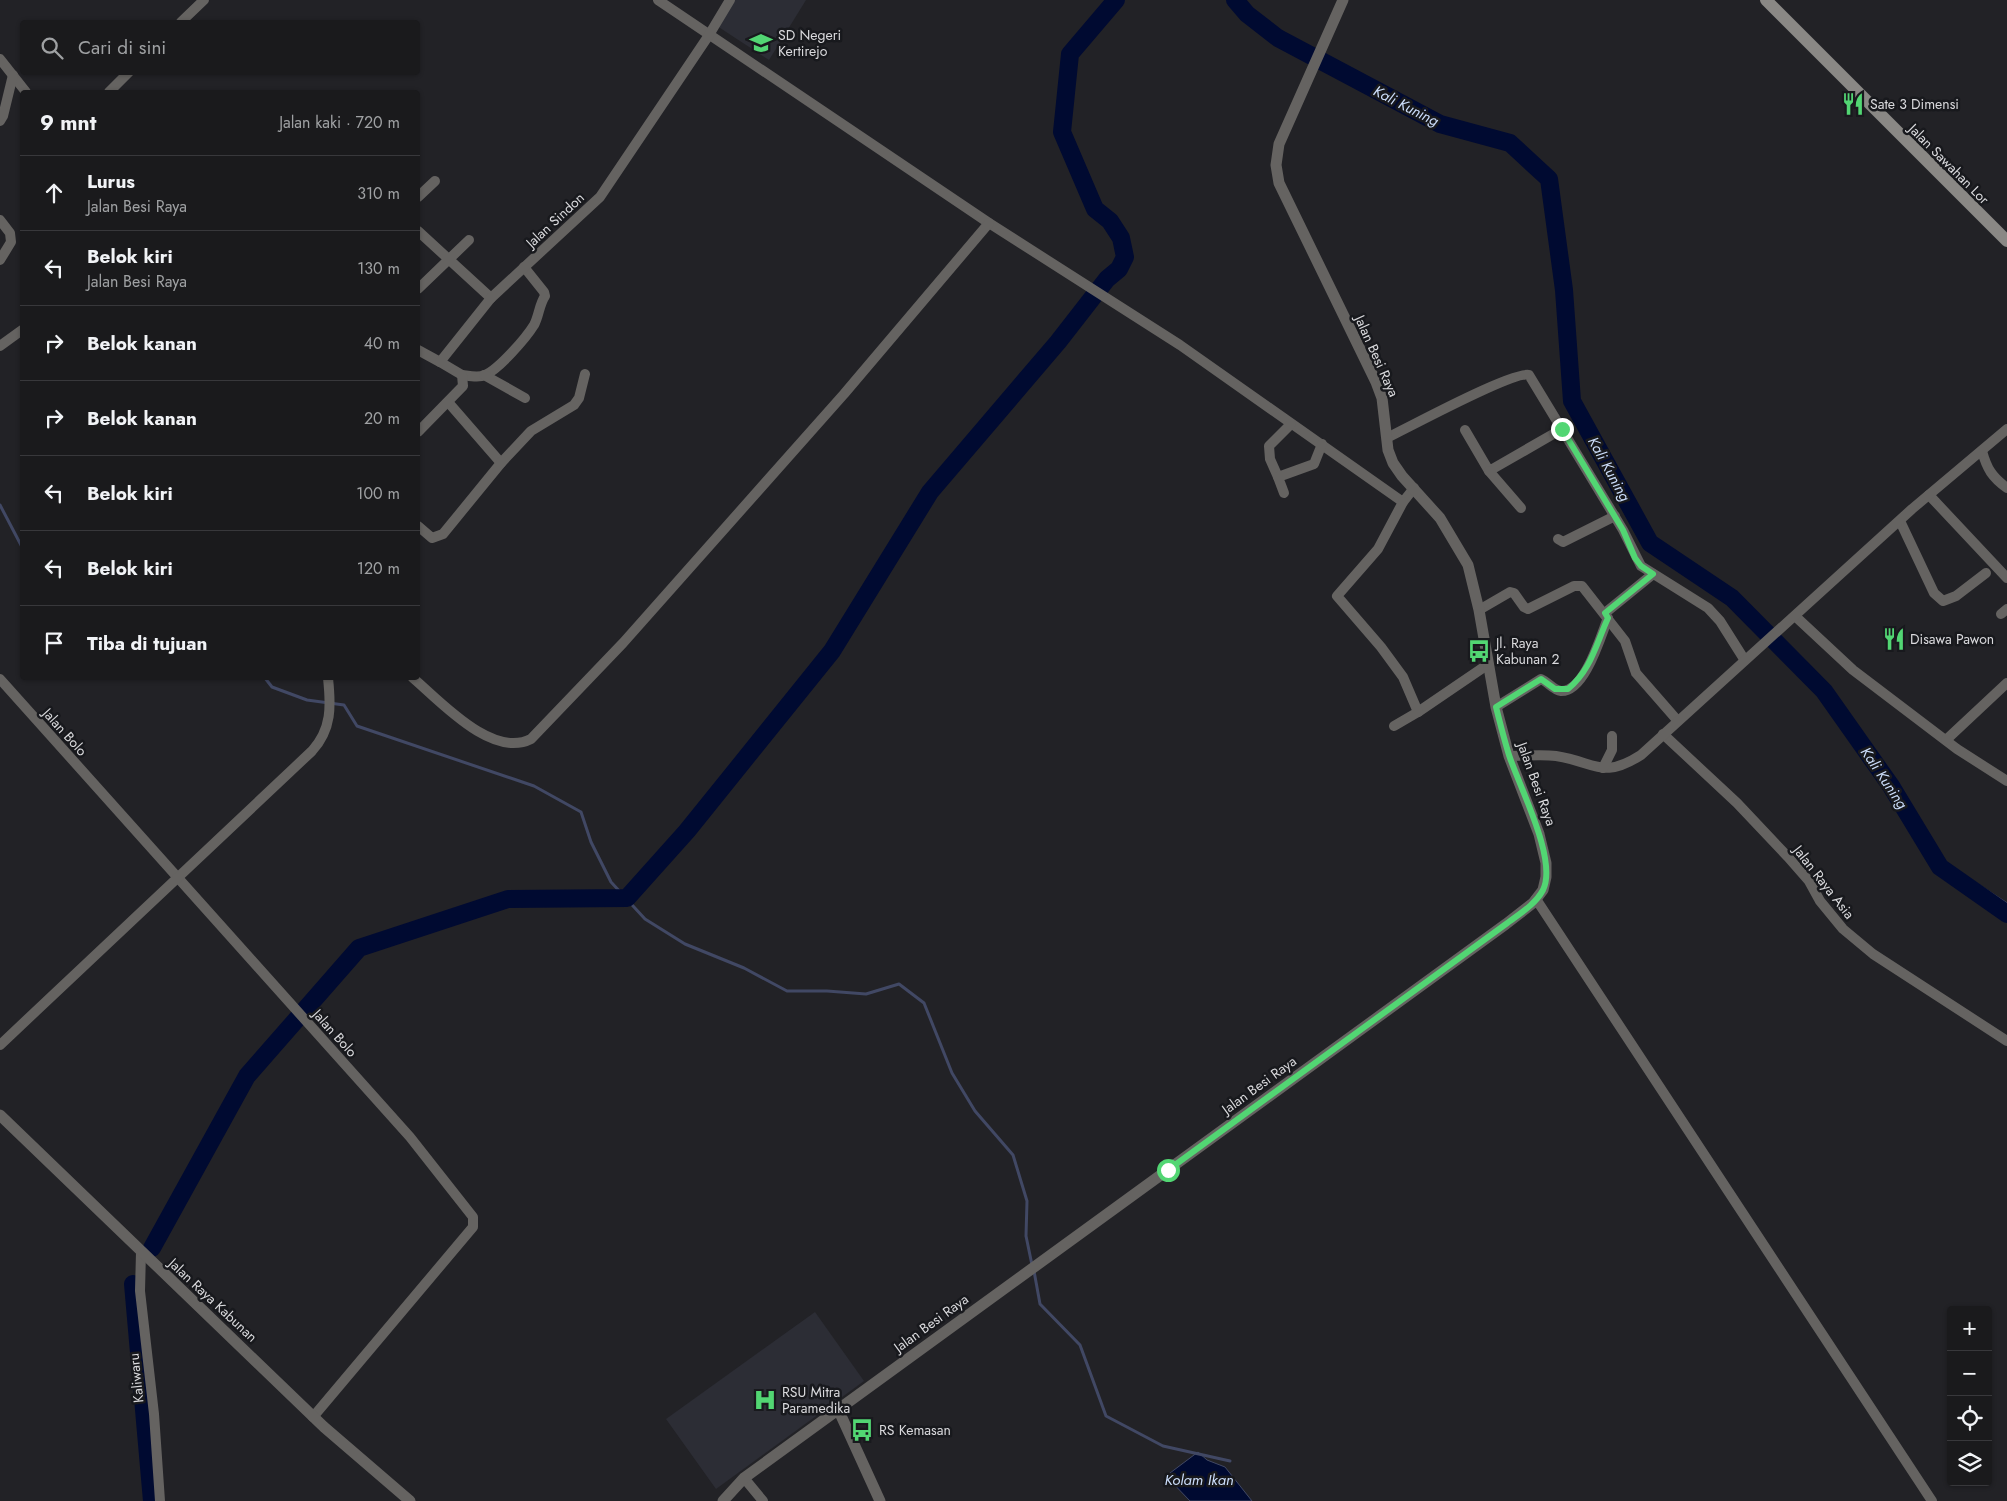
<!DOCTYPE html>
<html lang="id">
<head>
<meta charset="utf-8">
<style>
	:root { --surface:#1a1a1c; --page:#232325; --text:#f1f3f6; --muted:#9fa1a3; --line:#38383b }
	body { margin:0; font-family:Jost,sans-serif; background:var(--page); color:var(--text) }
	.controls { position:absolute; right:15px; bottom:15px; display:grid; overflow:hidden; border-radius:5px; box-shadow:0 1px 4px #0004 }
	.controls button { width:45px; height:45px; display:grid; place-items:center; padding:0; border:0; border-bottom:1px solid var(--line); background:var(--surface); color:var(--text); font:25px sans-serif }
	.stop { position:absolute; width:15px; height:15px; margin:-11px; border:4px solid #52d673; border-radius:50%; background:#fff }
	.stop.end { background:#52d673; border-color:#fff; box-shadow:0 1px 5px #0008 }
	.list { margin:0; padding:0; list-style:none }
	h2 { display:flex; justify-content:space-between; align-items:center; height:65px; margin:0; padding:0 20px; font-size:21px }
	h2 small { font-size:16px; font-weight:400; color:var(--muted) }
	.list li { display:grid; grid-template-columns:32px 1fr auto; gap:15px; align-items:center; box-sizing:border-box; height:75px; padding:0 20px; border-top:1px solid var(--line) }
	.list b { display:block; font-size:19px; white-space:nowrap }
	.list p { margin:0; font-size:16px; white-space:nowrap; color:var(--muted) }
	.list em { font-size:16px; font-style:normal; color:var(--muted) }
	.icon { flex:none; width:28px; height:28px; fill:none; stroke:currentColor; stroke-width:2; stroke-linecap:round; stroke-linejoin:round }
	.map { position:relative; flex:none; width:2007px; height:1501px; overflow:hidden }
	.search { position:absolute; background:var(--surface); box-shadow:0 1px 4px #0004; left:20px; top:20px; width:400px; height:55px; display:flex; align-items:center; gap:12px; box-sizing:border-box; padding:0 18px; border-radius:5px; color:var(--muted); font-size:19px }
	.panel { position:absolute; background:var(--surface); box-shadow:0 1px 4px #0004; left:20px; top:90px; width:400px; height:590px; border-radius:5px }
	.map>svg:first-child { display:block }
</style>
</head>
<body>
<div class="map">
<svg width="2007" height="1501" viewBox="0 0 2007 1501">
	<rect width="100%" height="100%" fill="#222226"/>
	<!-- built -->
	<g fill="#2c2d35">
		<path d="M733,0H806L769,60L717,26Z"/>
		<path d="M815,1312L864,1381L716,1489L666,1419Z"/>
	</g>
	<!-- water -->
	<path fill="#000a31" stroke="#414864" d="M1198,1452L1207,1460L1225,1467L1252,1501H1190L1166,1476Z"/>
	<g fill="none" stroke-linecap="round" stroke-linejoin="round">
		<!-- stream -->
		<g stroke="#414864" stroke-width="3">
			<path d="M0,505L22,547"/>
			<path d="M265,678L272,687L307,700L344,705L357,726L534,786L581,812L591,842L611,882L645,919L685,944L744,968L787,991H827L866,994L899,984L924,1003L952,1073L975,1111L1013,1155L1027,1201L1026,1236L1032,1265"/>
			<path d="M1939,857L1944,863L2007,904"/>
			<path d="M1034,1271L1040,1304L1080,1345L1106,1416L1163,1446L1230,1461"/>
		</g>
		<!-- river -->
		<g stroke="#000a31" stroke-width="18">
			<path d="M1235,0L1247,14L1278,38L1440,124L1510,143L1549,179L1564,290L1572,401L1650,543L1732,598L1824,691L1891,786L1940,867L2007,914"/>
			<path d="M152,1248L247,1076L359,948L508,899L627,898L687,831L832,651L930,492L1058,342L1107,279L1119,269L1125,257L1121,238L1110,221L1095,209L1062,132L1070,54L1116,0"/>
			<path d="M133,1284L152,1501"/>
		</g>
		<!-- minor -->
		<g stroke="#656361" stroke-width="10">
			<path d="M658,0L989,223L1180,345L1403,502L1414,488"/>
			<path d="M181,22L204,0"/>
			<path d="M0,59L26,92"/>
			<path d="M109,92L129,72"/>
			<path d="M0,121L3,116L13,75"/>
			<path d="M418,197L435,181"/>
			<path d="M0,220L10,233L11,242L0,260"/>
			<path d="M418,231L491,298"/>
			<path d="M418,289L469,240"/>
			<path d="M0,346L22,330"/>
			<path d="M418,350L440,362"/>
			<path d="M462,375C470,376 479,378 485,375C499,369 526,338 534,325C539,316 539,305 545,296L544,292L524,267"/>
			<path d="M484,375L525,398"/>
			<path d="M448,402L501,463"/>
			<path d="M1465,430L1489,471L1562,429"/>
			<path d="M418,432L463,386L462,375L440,362L491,298L600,197L709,35L730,0"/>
			<path d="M1387,438C1407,428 1515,370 1529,375L1623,530L1641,566L1708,608L1720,621L1744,659"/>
			<path d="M1982,451C1987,469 1992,477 2007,488"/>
			<path d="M1489,471L1521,508"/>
			<path d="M1278,477L1270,459L1269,446L1291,424"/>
			<path d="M1284,493L1278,477L1314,464L1322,444"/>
			<path d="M1929,495L2007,578"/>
			<path d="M1900,521L1934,593L1943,601L1956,596L1986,573"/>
			<path d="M418,526L432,538L443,534L501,463L531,431L574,405L579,398L585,374"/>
			<path d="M1558,539L1563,542L1615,516"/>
			<path d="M1479,610L1510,592L1514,593L1524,607L1528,609L1574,586H1582L1625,641L1636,673L1677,720"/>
			<path d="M1605,613L1653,574"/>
			<path d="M2001,614L2007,609"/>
			<path d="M1795,616L1853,670L1957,749L2007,781"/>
			<path d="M413,678C440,701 492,759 531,739L623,643L844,394L989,223"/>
			<path d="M0,679L410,1137L473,1217V1227L313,1417"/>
			<path d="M1496,707L1541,679C1548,682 1553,690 1561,691C1585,692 1601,635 1608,618"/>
			<path d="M1418,712L1487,665"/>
			<path d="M1394,726L1418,712L1403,677L1381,647L1337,596L1378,549L1403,502"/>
			<path d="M1663,734L1737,803L1788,857L1809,881L1820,901L1843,929L1873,954L2007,1041"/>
			<path d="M1946,740L2007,683"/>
			<path d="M1509,756C1525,756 1541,754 1556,756C1596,762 1602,780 1641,755L1912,509L2007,429"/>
			<path d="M1603,768L1612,750V736"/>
			<path d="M1536,899L1932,1501"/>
			<path d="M0,1045L312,751C332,729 331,706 328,678"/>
			<path d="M141,1252L140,1291L154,1414L160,1501"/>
			<path d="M744,1478L763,1501"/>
		</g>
		<!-- tertiary -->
		<g stroke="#656361" stroke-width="11">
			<path d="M0,1115L324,1427L410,1501"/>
			<path d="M838,1409L880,1501"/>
			<path d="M723,1501L744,1478L1506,924L1533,903L1543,890L1546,877V863L1539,834L1509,756L1496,707L1479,610L1468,565L1440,518L1402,476L1393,463L1388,450L1382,398L1376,382L1279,183L1276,165L1279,144L1343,0"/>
		</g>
		<!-- secondary -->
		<path stroke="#8a8885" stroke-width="12" d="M1766,0L2007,241"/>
	</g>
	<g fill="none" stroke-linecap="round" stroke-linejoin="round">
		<!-- route -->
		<path stroke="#52d673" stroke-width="6" d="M1168,1170L1506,924C1519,914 1535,905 1543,890C1558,860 1519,786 1509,755C1504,739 1500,723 1496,707L1541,679L1555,689H1568C1591,670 1596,644 1608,618L1605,613L1653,574L1641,566L1635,558L1623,530L1562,429"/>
	</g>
	<!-- icons -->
	<defs>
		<symbol id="school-bare" viewBox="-9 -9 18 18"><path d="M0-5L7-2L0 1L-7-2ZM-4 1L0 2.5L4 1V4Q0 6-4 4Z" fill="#52d673" stroke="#18191d" stroke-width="2.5" paint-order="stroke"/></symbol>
		<symbol id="restaurant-bare" viewBox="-9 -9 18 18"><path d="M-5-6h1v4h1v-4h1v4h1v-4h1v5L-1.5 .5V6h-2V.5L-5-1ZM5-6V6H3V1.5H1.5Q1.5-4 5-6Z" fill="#52d673" stroke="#18191d" stroke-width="2.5" paint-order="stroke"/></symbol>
		<symbol id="bus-bare" viewBox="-9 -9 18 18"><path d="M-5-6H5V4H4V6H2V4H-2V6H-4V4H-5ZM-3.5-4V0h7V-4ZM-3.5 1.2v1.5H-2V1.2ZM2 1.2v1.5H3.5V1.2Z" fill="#52d673" stroke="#18191d" stroke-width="2.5" paint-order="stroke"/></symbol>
		<symbol id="hospital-bare" viewBox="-9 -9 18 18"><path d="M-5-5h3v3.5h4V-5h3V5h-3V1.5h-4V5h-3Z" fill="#52d673" stroke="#18191d" stroke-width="2.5" paint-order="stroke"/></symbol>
	</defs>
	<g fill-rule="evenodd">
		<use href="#school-bare" x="745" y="27" width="32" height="32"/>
		<use href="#restaurant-bare" x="1837" y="88" width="32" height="32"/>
		<use href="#restaurant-bare" x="1878" y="623" width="32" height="32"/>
		<use href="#bus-bare" x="1463" y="635" width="32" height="32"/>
		<use href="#hospital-bare" x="749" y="1384" width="32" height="32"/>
		<use href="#bus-bare" x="846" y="1414" width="32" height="32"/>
	</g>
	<g text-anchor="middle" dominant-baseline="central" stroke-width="5" stroke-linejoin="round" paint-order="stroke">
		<!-- poi labels -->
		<g font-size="14" fill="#d9d9dc" stroke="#18191d" text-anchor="start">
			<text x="778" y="35">SD Negeri<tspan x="778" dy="16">Kertirejo</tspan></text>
			<text x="1870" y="104">Sate 3 Dimensi</text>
			<text x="1910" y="639">Disawa Pawon</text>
			<text x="1496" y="643">Jl. Raya<tspan x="1496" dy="16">Kabunan 2</tspan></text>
			<text x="782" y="1392">RSU Mitra<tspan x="782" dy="16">Paramedika</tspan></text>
			<text x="879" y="1430">RS Kemasan</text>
		</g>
		<!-- street labels -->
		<g font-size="14" fill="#d9d9dc" stroke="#18191d">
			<text transform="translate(1949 164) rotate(45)">Jalan Sawahan Lor</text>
			<text transform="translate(555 220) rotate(-43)">Jalan Sindon</text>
			<text transform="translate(1377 356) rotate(66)">Jalan Besi Raya</text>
			<text transform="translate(65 732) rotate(48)">Jalan Bolo</text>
			<text transform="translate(1537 784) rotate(70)">Jalan Besi Raya</text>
			<text transform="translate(1824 882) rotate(52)">Jalan Raya Asia</text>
			<text transform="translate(335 1033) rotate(48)">Jalan Bolo</text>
			<text transform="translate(1259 1085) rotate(-36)">Jalan Besi Raya</text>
			<text transform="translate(213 1300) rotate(43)">Jalan Raya Kabunan</text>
			<text transform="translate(931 1323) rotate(-36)">Jalan Besi Raya</text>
			<text transform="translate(136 1378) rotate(-96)">Kaliwaru</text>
		</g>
		<!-- water labels -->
		<g font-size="15" font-style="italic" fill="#ccdefb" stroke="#18191d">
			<text transform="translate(1406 106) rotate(27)">Kali Kuning</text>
			<text transform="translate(1609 469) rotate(61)">Kali Kuning</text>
			<text transform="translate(1884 778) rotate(56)">Kali Kuning</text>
			<text x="1199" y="1480">Kolam Ikan</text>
		</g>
	</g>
</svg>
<div class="controls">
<button>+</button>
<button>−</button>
<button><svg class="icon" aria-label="locate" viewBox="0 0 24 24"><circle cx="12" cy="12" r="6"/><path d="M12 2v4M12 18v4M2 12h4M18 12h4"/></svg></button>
<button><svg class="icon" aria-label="layers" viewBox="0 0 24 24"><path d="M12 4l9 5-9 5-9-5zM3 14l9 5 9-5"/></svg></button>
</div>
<div class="stop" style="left:1168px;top:1170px"></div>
<div class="stop end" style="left:1562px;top:429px"></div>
<div class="search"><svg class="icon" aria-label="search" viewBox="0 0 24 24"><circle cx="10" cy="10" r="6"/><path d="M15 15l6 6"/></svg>Cari di sini</div>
<section class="panel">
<h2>9 mnt<small>Jalan kaki · 720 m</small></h2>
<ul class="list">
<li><svg class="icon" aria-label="ahead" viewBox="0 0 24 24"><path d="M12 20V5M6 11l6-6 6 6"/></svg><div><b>Lurus</b><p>Jalan Besi Raya</p></div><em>310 m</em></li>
<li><svg class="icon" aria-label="left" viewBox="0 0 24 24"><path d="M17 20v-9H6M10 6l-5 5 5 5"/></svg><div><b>Belok kiri</b><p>Jalan Besi Raya</p></div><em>130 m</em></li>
<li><svg class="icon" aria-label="right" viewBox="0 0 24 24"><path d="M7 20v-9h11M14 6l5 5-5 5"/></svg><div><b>Belok kanan</b></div><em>40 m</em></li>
<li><svg class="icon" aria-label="right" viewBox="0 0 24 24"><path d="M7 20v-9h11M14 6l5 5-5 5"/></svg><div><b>Belok kanan</b></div><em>20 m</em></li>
<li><svg class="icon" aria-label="left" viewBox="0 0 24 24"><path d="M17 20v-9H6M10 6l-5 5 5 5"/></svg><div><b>Belok kiri</b></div><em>100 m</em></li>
<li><svg class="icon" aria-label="left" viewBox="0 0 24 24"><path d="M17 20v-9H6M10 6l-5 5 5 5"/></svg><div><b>Belok kiri</b></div><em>120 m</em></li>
<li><svg class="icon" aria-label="arrive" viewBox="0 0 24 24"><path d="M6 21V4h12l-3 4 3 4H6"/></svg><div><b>Tiba di tujuan</b></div></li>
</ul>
</section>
</div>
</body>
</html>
